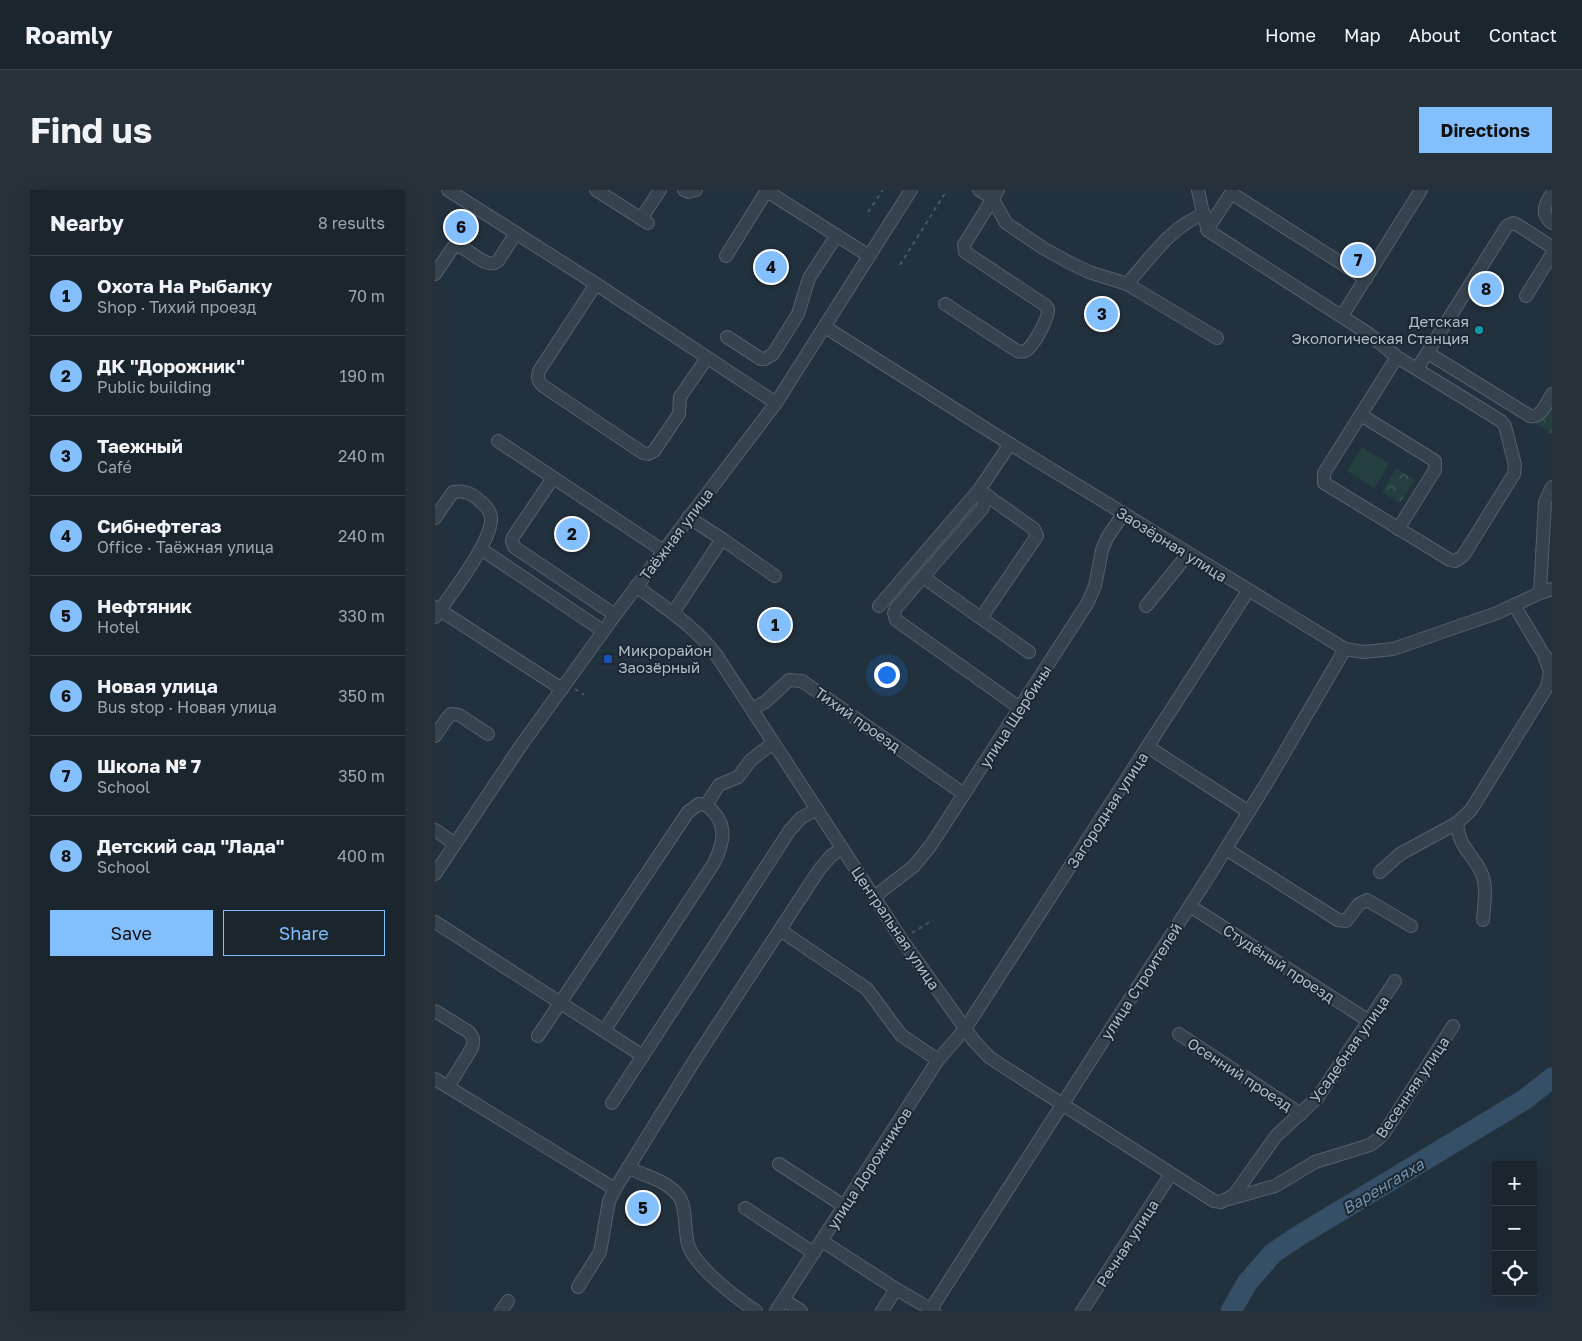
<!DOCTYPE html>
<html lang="en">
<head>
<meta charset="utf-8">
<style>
	:root { --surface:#1a252e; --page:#27313a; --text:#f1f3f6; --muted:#9fa5aa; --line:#38424a; --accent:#83bffd }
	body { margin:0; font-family:"Golos Text",sans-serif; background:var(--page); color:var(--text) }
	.controls { position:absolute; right:15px; bottom:15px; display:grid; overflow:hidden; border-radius:0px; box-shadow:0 5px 20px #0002 }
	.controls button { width:45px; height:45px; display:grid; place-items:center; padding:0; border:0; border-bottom:1px solid var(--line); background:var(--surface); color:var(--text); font:25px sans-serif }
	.you { position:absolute; left:451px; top:484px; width:18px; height:18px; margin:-12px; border:4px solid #fff; border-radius:50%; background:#1a73e8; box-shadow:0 0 0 8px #1a73e833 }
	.badge { display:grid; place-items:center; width:32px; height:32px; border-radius:50%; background:var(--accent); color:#111; font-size:16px; font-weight:700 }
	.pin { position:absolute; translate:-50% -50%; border:2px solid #fff; box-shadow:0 1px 5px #0006 }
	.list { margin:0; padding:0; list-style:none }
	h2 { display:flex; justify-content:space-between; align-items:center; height:65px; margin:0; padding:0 20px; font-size:21px }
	h2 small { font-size:16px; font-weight:400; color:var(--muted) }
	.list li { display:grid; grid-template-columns:32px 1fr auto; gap:15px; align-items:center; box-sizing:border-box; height:80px; padding:0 20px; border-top:1px solid var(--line) }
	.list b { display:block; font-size:19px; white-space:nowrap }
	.list p { margin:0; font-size:16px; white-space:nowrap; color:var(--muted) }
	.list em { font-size:16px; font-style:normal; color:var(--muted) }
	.actions { display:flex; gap:10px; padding:15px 20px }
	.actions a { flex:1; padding:11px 0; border:1px solid var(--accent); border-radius:0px; text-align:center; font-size:18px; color:var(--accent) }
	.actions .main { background:var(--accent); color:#111 }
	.icon { flex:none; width:28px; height:28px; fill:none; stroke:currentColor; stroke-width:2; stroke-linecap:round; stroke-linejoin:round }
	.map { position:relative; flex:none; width:1117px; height:1121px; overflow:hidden; border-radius:0px }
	header { display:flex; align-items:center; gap:30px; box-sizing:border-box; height:70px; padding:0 25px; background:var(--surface); border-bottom:1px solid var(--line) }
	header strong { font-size:24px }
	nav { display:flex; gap:28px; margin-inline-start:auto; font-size:18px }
	.intro { display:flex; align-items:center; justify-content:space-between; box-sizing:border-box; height:120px; padding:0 30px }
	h1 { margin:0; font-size:35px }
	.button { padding:12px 22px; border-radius:0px; background:var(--accent); color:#111; font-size:18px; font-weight:700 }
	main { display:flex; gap:30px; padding:0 30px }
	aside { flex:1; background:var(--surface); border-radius:0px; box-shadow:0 5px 20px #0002 }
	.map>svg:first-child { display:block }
</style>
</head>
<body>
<header>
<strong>Roamly</strong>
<nav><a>Home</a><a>Map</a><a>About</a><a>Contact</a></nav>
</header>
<div class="intro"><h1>Find us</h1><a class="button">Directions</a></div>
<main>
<aside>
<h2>Nearby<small>8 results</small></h2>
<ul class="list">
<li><span class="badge">1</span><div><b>Охота На Рыбалку</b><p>Shop · Тихий проезд</p></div><em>70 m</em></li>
<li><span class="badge">2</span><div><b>ДК &quot;Дорожник&quot;</b><p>Public building</p></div><em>190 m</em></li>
<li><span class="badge">3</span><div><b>Таежный</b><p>Café</p></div><em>240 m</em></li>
<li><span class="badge">4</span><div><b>Сибнефтегаз</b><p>Office · Таёжная улица</p></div><em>240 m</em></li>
<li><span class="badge">5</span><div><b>Нефтяник</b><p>Hotel</p></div><em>330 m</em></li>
<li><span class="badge">6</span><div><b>Новая улица</b><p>Bus stop · Новая улица</p></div><em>350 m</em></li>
<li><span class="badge">7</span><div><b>Школа № 7</b><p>School</p></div><em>350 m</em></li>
<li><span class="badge">8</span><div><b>Детский сад &quot;Лада&quot;</b><p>School</p></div><em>400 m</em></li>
</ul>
<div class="actions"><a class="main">Save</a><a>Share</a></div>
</aside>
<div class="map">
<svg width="1117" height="1121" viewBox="0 0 1117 1121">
	<defs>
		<pattern id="park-crowns" width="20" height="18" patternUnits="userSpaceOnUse" patternTransform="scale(1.25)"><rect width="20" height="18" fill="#243f3f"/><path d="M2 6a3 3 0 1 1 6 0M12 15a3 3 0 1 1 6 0" fill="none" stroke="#415959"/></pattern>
	</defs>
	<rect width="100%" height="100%" fill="#22313e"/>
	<!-- park -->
	<g fill="url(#park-crowns)">
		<path d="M1117,209V244L1101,234Z"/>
		<path d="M961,278L980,290L965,313L947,302Z"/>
	</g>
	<!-- pitch -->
	<path fill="#243f3f" d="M927,257L954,274L939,298L912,281Z"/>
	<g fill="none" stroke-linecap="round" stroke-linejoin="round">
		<!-- river -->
		<path stroke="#354f66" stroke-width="21" d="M796,1121L812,1093L838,1063L865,1045L1089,910L1117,888"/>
		<defs>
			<g id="minor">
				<path d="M13,0L161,94L341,213"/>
				<path d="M161,0L213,33"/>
				<path d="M249,0L253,2L261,0"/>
				<path d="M544,0L557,8L571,33L608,58L635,73L654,82L692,94L782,148"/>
				<path d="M763,0L770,32"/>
				<path d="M798,0L772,40L934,144L962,167L1066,231L1070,236L1080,275L1079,284L1028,366L1020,371L1015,370L889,293V283L962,167"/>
				<path d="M796,3L931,89"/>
				<path d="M1117,3C1110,14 1105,24 1117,33"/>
				<path d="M206,29L225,0"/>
				<path d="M291,66L329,5L335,3L434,66"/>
				<path d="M0,84L19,56C34,55 49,81 63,71L81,43"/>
				<path d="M161,94L104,181C102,188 103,191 108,196L208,263L213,264L219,261L244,224L245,207L272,168"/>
				<path d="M692,94C715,69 736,36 769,24"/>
				<path d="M1091,106L1117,64"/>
				<path d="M510,114L582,161C586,162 587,162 590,161C598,158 614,127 613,119L610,115L530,62L529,55L563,0"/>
				<path d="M907,126L986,0"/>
				<path d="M390,137L575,254L910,459L929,462L958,459L1062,423L1105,403L1117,399"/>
				<path d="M292,147L326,169H330L338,164L363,124L374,88L402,45"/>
				<path d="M993,163L1095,226C1106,229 1112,212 1117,204"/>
				<path d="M982,179L1072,36L1078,33L1081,34L1117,57"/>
				<path d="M926,225L1000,271V280L963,339"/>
				<path d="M63,251L227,360"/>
				<path d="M575,254L544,300L549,313L547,319L461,418L459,423L461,430L585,518"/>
				<path d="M118,288L78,347L77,351L79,357L180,425"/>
				<path d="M253,327L287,349"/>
				<path d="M0,328L18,302C29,300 36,303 45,311C50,315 55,320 56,327C59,349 14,407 0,427"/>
				<path d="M46,359L168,441"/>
				<path d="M488,387L594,462"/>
				<path d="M201,396C230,418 260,436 282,466L467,750L539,851L554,867L566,875L779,1011L786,1012L799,1005L841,946L883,907L960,791"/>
				<path d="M1105,403L1110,312L1117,297"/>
				<path d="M1079,415L1109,465L1115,471"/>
				<path d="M444,416L544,300L599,339L602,346L546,428"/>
				<path d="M711,416L753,364"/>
				<path d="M0,417L127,499"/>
				<path d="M238,423L287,349L340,386"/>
				<path d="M317,519L330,512L354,490L367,491L529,604"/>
				<path d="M0,546L13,527L16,524L24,525L53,544"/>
				<path d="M713,557L814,622"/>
				<path d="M1022,633C1025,660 1036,661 1046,682C1053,696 1049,715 1048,730"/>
				<path d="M0,640L20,654"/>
				<path d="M791,659L903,730L911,731L924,714L932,710L976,736"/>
				<path d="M945,682L965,664L1022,633L1036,620L1112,497L1115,482L1109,465"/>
				<path d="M0,684L87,554L180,425L341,213L476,0"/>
				<path d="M439,707L479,676L496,655L652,414L660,396L667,360L672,348L688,324"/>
				<path d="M755,716L934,831"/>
				<path d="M0,732L208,866"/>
				<path d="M345,740L432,799L466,845L503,870"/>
				<path d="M0,821L34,842C39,848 39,851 37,858L13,897"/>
				<path d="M169,841L279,673C290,650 293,632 271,615L284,595L303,587L316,570L338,553"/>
				<path d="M744,844L866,924"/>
				<path d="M103,846L253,622L264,614L271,615"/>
				<path d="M0,889L180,999L261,868L384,680L396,666L407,658"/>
				<path d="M177,913L355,640L366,628L382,619"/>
				<path d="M344,974L409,1016"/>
				<path d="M193,977C210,987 230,989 243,1005C252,1015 249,1040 253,1054C259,1076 301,1108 321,1121"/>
				<path d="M794,1009L840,996L880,972L935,955L942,950L949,943L1018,836"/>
				<path d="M310,1018L379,1063"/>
				<path d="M387,1051L461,1099L499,1121"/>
				<path d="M143,1097L165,1062L174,1011L180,999"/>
				<path d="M349,1110L366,1121"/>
				<path d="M496,1119L774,686L834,589L910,459"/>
				<path d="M66,1121L73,1111"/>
				<path d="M341,1121L503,870L530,839L813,401"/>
				<path d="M447,1121L461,1099"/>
				<path d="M647,1121L736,984"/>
			</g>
		</defs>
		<!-- minor casing -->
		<use href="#minor" stroke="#54606c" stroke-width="14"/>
		<!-- path -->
		<g stroke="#425b5b" stroke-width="2" stroke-dasharray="4 4" stroke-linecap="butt">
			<path d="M433,22L448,0"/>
			<path d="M465,75L512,0"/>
			<path d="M140,499L149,505"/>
			<path d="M477,743L498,730"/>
		</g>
		<!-- minor -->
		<use href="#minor" stroke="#36434e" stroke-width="12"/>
	</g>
	<!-- markers -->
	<circle fill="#0f9aa8" stroke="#1b2833" stroke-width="2" cx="1044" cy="140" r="5"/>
	<rect fill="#1a4fb4" stroke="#1b2833" stroke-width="2" x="168" y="464" width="10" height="10" rx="2.5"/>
	<g text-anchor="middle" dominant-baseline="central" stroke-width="4" stroke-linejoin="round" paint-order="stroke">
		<!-- poi labels -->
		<g font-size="15" fill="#b2bdc9" stroke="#1b2833" text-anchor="end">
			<text x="1034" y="131">Детская<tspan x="1034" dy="17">Экологическая Станция</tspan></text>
			<text x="183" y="460" text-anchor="start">Микрорайон<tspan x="183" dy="17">Заозёрный</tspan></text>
		</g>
		<!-- street labels -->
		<g font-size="15" fill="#b2bdc9" stroke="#1b2833">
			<text transform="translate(241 344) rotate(-53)">Таёжная улица</text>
			<text transform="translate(737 354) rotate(32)">Заозёрная улица</text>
			<text transform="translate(580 526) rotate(-57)">улица Щербины</text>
			<text transform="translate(423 529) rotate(35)">Тихий проезд</text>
			<text transform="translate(672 620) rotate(-57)">Загородная улица</text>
			<text transform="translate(461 738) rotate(56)">Центральная улица</text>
			<text transform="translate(844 773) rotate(33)">Студёный проезд</text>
			<text transform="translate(706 791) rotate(-57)">улица Строителей</text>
			<text transform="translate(914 859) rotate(-55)">Усадебная улица</text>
			<text transform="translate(805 884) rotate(33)">Осенний проезд</text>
			<text transform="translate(977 897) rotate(-56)">Весенняя улица</text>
			<text transform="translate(434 978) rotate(-57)">улица Дорожников</text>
			<text transform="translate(692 1053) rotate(-57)">Речная улица</text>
		</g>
		<!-- water labels -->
		<g font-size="16" font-style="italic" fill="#7092ae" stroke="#1b2833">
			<text transform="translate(948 996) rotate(-31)">Варенгаяха</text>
		</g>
	</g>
</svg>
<div class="controls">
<button>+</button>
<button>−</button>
<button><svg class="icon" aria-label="locate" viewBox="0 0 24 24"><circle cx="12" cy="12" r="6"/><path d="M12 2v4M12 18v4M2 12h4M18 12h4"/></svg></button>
</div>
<div class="you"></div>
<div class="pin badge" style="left:340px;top:435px">1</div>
<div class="pin badge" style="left:137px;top:344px">2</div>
<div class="pin badge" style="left:667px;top:124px">3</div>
<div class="pin badge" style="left:336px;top:77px">4</div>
<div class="pin badge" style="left:208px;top:1018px">5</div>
<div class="pin badge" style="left:26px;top:37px">6</div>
<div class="pin badge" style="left:923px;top:70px">7</div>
<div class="pin badge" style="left:1051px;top:99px">8</div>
</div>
</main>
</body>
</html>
